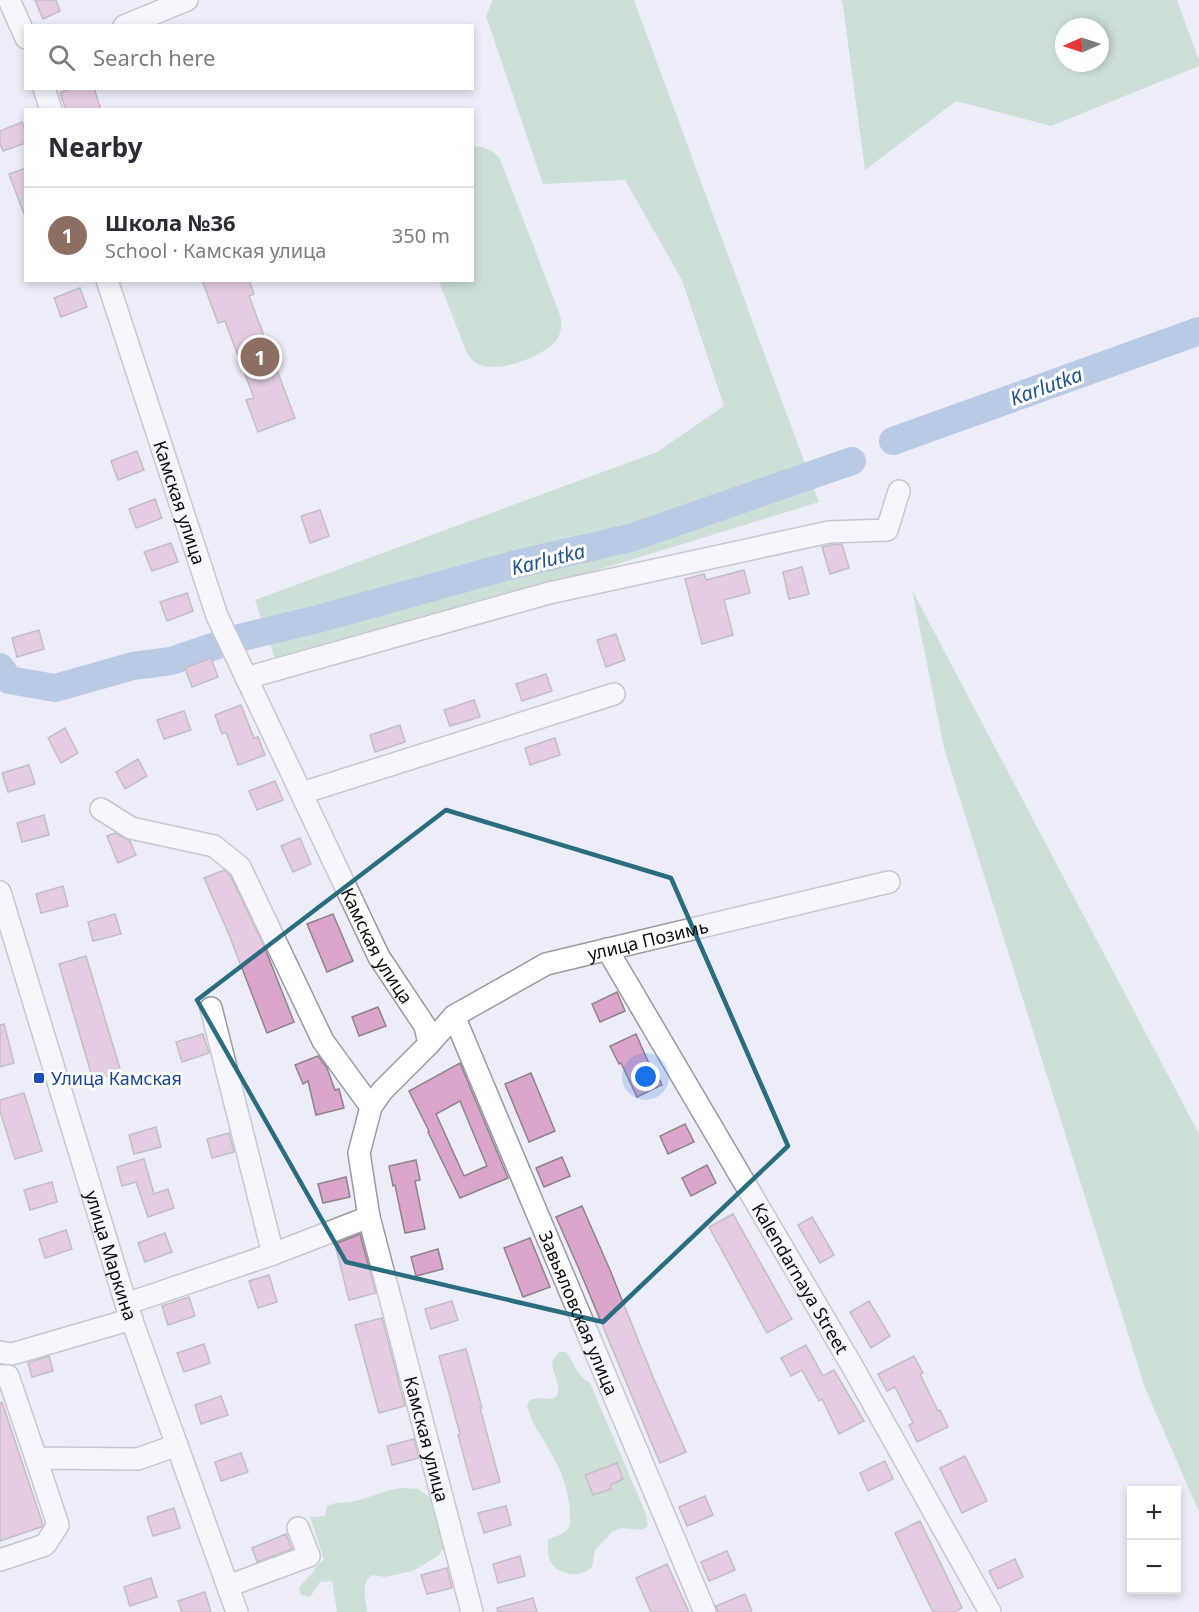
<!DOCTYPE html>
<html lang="en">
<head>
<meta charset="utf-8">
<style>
	:root { --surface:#fff; --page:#f7f7f7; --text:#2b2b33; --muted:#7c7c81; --line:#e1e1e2; --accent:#0b8043 }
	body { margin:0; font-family:"Noto Sans",sans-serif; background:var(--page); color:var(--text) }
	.controls { position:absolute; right:18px; bottom:18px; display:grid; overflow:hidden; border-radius:0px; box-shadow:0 3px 9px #0003 }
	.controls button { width:54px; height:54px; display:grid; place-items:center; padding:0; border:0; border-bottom:2px solid var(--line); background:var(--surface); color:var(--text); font:30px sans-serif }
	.compass { position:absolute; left:1055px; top:18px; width:54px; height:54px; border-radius:50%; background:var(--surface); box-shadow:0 3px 9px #0003; rotate:267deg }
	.you { position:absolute; left:646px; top:1077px; width:21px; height:21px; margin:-15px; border:4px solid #fff; border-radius:50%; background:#1a73e8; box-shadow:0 0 0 9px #1a73e833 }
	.badge { display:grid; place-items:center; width:39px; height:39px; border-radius:50%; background:var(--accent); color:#fff; font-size:20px; font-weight:700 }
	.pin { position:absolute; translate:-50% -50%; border:3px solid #fff; box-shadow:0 2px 6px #0006 }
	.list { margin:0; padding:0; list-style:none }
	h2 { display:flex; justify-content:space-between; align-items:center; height:78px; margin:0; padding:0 24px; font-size:26px }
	h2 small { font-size:20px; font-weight:400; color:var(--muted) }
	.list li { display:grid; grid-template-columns:39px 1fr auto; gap:18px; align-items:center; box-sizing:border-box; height:96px; padding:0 24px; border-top:2px solid var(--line) }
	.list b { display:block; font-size:22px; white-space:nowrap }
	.list p { margin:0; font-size:20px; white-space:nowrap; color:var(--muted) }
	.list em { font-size:20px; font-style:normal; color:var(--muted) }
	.icon { flex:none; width:33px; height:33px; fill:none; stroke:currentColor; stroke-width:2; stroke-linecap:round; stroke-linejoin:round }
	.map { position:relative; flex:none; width:1199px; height:1612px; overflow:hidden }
	.search { position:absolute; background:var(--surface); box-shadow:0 3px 9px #0003; left:24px; top:24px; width:450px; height:66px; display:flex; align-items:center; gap:15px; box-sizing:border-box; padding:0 21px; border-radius:0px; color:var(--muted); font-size:22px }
	.panel { position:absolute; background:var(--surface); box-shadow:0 3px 9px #0003; left:24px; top:108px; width:450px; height:174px; border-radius:0px }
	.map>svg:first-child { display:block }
</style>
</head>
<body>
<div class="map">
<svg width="1199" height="1612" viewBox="0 0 1199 1612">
	<rect width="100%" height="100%" fill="#ecedf8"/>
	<!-- green -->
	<g fill="#a7d1b0" fill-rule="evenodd">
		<path d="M493,0H634L819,502L278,668L255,600L657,452L724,406L682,280L625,180L543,184L486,16Z"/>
		<path d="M841,0H1177L1199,60V66L1051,126L956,101L865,170L843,6ZM1064,27H1100V63H1064Z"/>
		<path d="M473,146C486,147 492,149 500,159L560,315C562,323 562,330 558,338C547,356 497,374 478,364C472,361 469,356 466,351L439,281L472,280Z"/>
		<path d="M912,590L1199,1134V1512L1145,1388L944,748Z"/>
		<path d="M560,1352H566C577,1367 574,1372 590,1383L646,1514L648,1526L641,1530L621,1528L612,1532L595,1550L592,1567C589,1569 587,1571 584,1572C576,1577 557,1573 552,1564C547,1558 548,1548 548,1540C553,1537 561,1535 565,1532C571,1527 570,1521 570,1514C569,1491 561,1468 548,1448C539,1432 532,1424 527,1406L530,1400L539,1398L553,1399L558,1394C558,1388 558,1383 556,1378C552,1367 549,1361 560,1352Z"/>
		<path d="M402,1488L418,1489L436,1501L445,1547L439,1555L413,1571L385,1577L372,1575C360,1584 366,1599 367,1612H337L332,1581L320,1582L310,1597L301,1595L299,1588C302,1583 306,1580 310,1576C317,1567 314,1567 324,1560L310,1517L325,1516L327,1506C336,1501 346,1504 355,1501C371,1497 386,1490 402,1488Z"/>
	</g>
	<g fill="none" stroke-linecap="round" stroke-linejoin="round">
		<!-- river -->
		<g stroke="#7aa0cf" stroke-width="28">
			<path d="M893,441L1199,331"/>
			<path d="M239,638L318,619L513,565L630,538L852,461"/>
			<path d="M0,667L9,680L55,688L133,666L171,661L218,645"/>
		</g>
	</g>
	<!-- building -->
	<g fill="#dca5cb" stroke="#8e858b" stroke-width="1.5" fill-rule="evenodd">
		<path d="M35,0H56L60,11L43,19Z"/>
		<path d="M71,88H94L101,110H66L60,93Z"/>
		<path d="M22,122L26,132V143L3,151L0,144V131Z"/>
		<path d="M26,168V213L24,214L9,174Z"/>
		<path d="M202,280H249L254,294L249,296L295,418L258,432L246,400L254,398L225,321L218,323Z"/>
		<path d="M80,288L87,307L61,317L54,298Z"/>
		<path d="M137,451L144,470L118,480L111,461Z"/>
		<path d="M155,499L162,518L136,528L129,509Z"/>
		<path d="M320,510L329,536L310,543L301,516Z"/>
		<path d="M171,543L178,562L152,571L144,552Z"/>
		<path d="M842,544L849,568L830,574L822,547L831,545Z"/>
		<path d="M802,567L809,594L789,599L783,572Z"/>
		<path d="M744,570L750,593L724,600L733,635L702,644L685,579L704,574L706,580Z"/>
		<path d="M187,593L193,611L167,621L160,602Z"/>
		<path d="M39,630L44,649L17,657L12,638Z"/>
		<path d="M616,634L625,660L606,667L597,640Z"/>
		<path d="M211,658L218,677L192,687L185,668Z"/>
		<path d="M546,674L552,691L522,701L516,684Z"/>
		<path d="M474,700L480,717L450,726L444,710Z"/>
		<path d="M241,705L254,738L258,737L265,755L238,765L226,732L222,734L215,715Z"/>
		<path d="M184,711L191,730L164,739L157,720Z"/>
		<path d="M400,725L405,742L375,752L370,735Z"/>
		<path d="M65,728L78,753L61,763L48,738Z"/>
		<path d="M555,738L560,755L530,765L525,748Z"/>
		<path d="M138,759L147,776L125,789L116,772Z"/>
		<path d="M29,765L35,784L8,792L2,773Z"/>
		<path d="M275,781L283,800L257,810L249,791Z"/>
		<path d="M44,815L49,835L22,842L17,823Z"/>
		<path d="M115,833L130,841L136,855L118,863L107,836Z"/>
		<path d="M300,838L311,864L293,872L281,846Z"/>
		<path d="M224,870L230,875L264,946L294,1022L267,1033L228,932L204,878Z"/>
		<path d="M63,886L68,906L41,913L36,894Z"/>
		<path d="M115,914L121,934L93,941L88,922Z"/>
		<path d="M333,914L353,961L327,972L307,924Z"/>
		<path d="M86,956L121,1072L93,1080L59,964Z"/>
		<path d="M617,992L625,1011L600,1022L592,1004Z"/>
		<path d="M378,1007L386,1026L359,1036L352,1017Z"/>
		<path d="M4,1024L14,1063L0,1067V1025Z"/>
		<path d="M203,1034L209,1053L182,1062L176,1042Z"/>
		<path d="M636,1034L651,1068L654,1067L662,1085L637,1097L621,1063L619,1064L610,1046Z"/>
		<path d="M318,1056L327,1068L335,1090L339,1089L344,1108L316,1115L308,1081L303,1084L295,1065Z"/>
		<path d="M460,1063L508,1178L460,1198L428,1132L429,1131L409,1091ZM460,1101L487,1166L464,1176L436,1114Z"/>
		<path d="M531,1073L555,1131L529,1142L505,1084Z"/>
		<path d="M24,1093L42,1151L15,1159L0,1111V1100Z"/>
		<path d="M685,1124L694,1142L668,1154L660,1136Z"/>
		<path d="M156,1127L161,1147L134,1154L129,1135Z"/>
		<path d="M229,1133L234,1152L212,1158L207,1139Z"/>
		<path d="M562,1157L570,1176L544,1187L536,1168Z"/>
		<path d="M144,1159L154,1194L168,1189L174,1208L148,1217L136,1182L122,1186L117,1167Z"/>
		<path d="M416,1160L420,1180L415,1181L425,1229L405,1233L395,1185L393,1186L389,1166Z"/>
		<path d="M707,1165L716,1183L691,1196L682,1178Z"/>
		<path d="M346,1177L350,1197L323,1203L318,1184Z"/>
		<path d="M52,1182L57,1202L30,1210L24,1190Z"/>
		<path d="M582,1206L610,1270L653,1377L686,1452L660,1463L579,1269L556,1217Z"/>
		<path d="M733,1214L792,1319L767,1333L709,1227Z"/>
		<path d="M812,1217L834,1255L820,1263L798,1225Z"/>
		<path d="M66,1230L72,1249L45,1258L39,1239Z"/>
		<path d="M165,1233L172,1252L145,1262L138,1243Z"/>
		<path d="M360,1234L376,1293L349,1300L335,1244Z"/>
		<path d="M530,1238L550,1287L523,1297L504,1248Z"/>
		<path d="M438,1249L443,1269L416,1276L411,1257Z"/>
		<path d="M269,1275L277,1302L258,1308L249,1281Z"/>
		<path d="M189,1297L195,1316L168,1325L162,1306Z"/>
		<path d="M452,1301L458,1320L431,1329L425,1309Z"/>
		<path d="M869,1301L890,1336L871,1348L850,1312Z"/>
		<path d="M382,1318L405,1406L379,1413L355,1325Z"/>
		<path d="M204,1344L210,1363L184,1372L177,1353Z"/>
		<path d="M806,1345L823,1376L834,1370L864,1421L839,1434L822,1399L819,1401L802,1370L791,1376L781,1358Z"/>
		<path d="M466,1349L482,1408H480L500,1482L473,1490L458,1435L460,1434L439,1356Z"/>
		<path d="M49,1356L53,1371L32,1377L28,1363Z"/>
		<path d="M914,1356L923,1373L920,1374L938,1411L940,1410L948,1427L917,1442L909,1425L913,1423L895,1387L887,1391L878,1374Z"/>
		<path d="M221,1396L228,1415L201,1424L195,1405Z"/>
		<path d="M2,1402L43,1525L41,1527L0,1541V1403Z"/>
		<path d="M414,1439L419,1458L392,1465L387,1446Z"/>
		<path d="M241,1453L248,1472L221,1481L215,1462Z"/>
		<path d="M965,1456L987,1501L962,1513L940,1468Z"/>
		<path d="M885,1461L893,1479L868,1491L860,1473Z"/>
		<path d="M617,1463L623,1479L610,1485L611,1489L593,1495L585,1475Z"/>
		<path d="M705,1496L713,1515L687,1526L679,1507Z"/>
		<path d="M506,1506L511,1525L484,1533L478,1513Z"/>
		<path d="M174,1508L180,1528L153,1536L147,1517Z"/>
		<path d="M920,1521L962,1608L954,1612H933L895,1533Z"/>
		<path d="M286,1534L292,1549L257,1562L252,1548Z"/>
		<path d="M727,1551L735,1570L709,1581L701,1562Z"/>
		<path d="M520,1556L525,1576L498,1583L493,1564Z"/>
		<path d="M1015,1559L1023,1577L998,1589L989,1571Z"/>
		<path d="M667,1564L689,1612H651L636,1578Z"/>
		<path d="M447,1568L452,1588L427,1594L421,1575Z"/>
		<path d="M151,1578L157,1597L130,1606L124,1587Z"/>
		<path d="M205,1592L211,1612H182L178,1601Z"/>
		<path d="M745,1594L752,1612H718L716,1606Z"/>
		<path d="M533,1598L537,1612H498L497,1608Z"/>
	</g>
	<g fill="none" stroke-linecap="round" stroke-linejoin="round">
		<defs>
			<g id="minor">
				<path d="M9,0L26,38"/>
				<path d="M124,26L187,0"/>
				<path d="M44,88L51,110"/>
				<path id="s1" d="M107,280L217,616L379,957L425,1026L429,1044L382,1091L371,1107L359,1153L369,1217L472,1612"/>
				<path d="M246,678L549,593L829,532L887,530L899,491"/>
				<path d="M302,793L614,694"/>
				<path d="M101,809L131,828L214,846L240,867L323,1041L371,1107"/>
				<path id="s2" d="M0,892L126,1304L237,1612"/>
				<path id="s3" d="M607,949L851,1364L990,1612"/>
				<path d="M211,1008L273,1254"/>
				<path id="s4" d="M454,1016L705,1612"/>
				<path id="s5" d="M429,1044L454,1016L546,964L889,882"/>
				<path d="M126,1304L273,1254L369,1217"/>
				<path d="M0,1352L12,1354L132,1319"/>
				<path d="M0,1376H8L36,1458L138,1459L177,1445"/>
				<path d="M0,1560L45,1545L58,1525L36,1458"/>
				<path d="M228,1586L309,1556L298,1528"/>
			</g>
		</defs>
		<!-- minor casing -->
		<use href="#minor" stroke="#999aa4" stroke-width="24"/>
		<!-- minor -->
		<use href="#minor" stroke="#fff" stroke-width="21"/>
	</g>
	<!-- marked area -->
	<path d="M0 0H1199V1612H0ZM446,810L671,878L788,1146L603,1322L346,1262L197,1000Z" fill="#ecedf8" fill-opacity=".55" fill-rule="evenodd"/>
	<path fill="none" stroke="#2b6d7f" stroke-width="4.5" stroke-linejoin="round" d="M446,810L671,878L788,1146L603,1322L346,1262L197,1000Z"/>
	<!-- markers -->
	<rect fill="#1a4fb4" stroke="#fff" stroke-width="2" x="33" y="1072" width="12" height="12" rx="3"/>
	<g text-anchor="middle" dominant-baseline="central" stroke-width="6" stroke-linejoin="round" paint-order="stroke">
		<!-- street labels -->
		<g font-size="18" fill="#0b0b0f" stroke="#fff">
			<text stroke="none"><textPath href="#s1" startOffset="234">Камская улица</textPath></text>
			<text stroke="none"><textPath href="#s5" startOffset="248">улица Позимь</textPath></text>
			<text stroke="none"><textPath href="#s1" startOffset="720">Камская улица</textPath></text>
			<text stroke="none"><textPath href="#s2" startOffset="380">улица Маркина</textPath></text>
			<text stroke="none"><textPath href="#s3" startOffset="382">Kalendarnaya Street</textPath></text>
			<text stroke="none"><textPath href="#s4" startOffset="322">Завьяловская улица</textPath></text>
			<text stroke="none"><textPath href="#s1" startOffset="1260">Камская улица</textPath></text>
		</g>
		<!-- transit labels -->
		<g font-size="18" fill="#164399" stroke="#fff" text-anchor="start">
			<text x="51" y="1078">Улица Камская</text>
		</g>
		<!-- water labels -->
		<g font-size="20" font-style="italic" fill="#20528e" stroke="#fff">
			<text transform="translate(1046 386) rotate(-20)">Karlutka</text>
			<text transform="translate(548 559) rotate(-14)">Karlutka</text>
		</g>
	</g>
</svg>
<div class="controls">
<button>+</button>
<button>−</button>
</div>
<svg class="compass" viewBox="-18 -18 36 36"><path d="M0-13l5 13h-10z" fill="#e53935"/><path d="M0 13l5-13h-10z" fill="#7c7c81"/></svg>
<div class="you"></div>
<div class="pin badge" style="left:260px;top:357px;background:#8d6e63">1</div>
<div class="search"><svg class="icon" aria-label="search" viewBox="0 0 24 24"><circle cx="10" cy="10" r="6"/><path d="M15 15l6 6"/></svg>Search here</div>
<section class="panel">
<h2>Nearby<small></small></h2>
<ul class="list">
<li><span class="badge" style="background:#8d6e63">1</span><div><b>Школа №36</b><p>School · Камская улица</p></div><em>350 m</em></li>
</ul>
</section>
</div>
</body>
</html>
